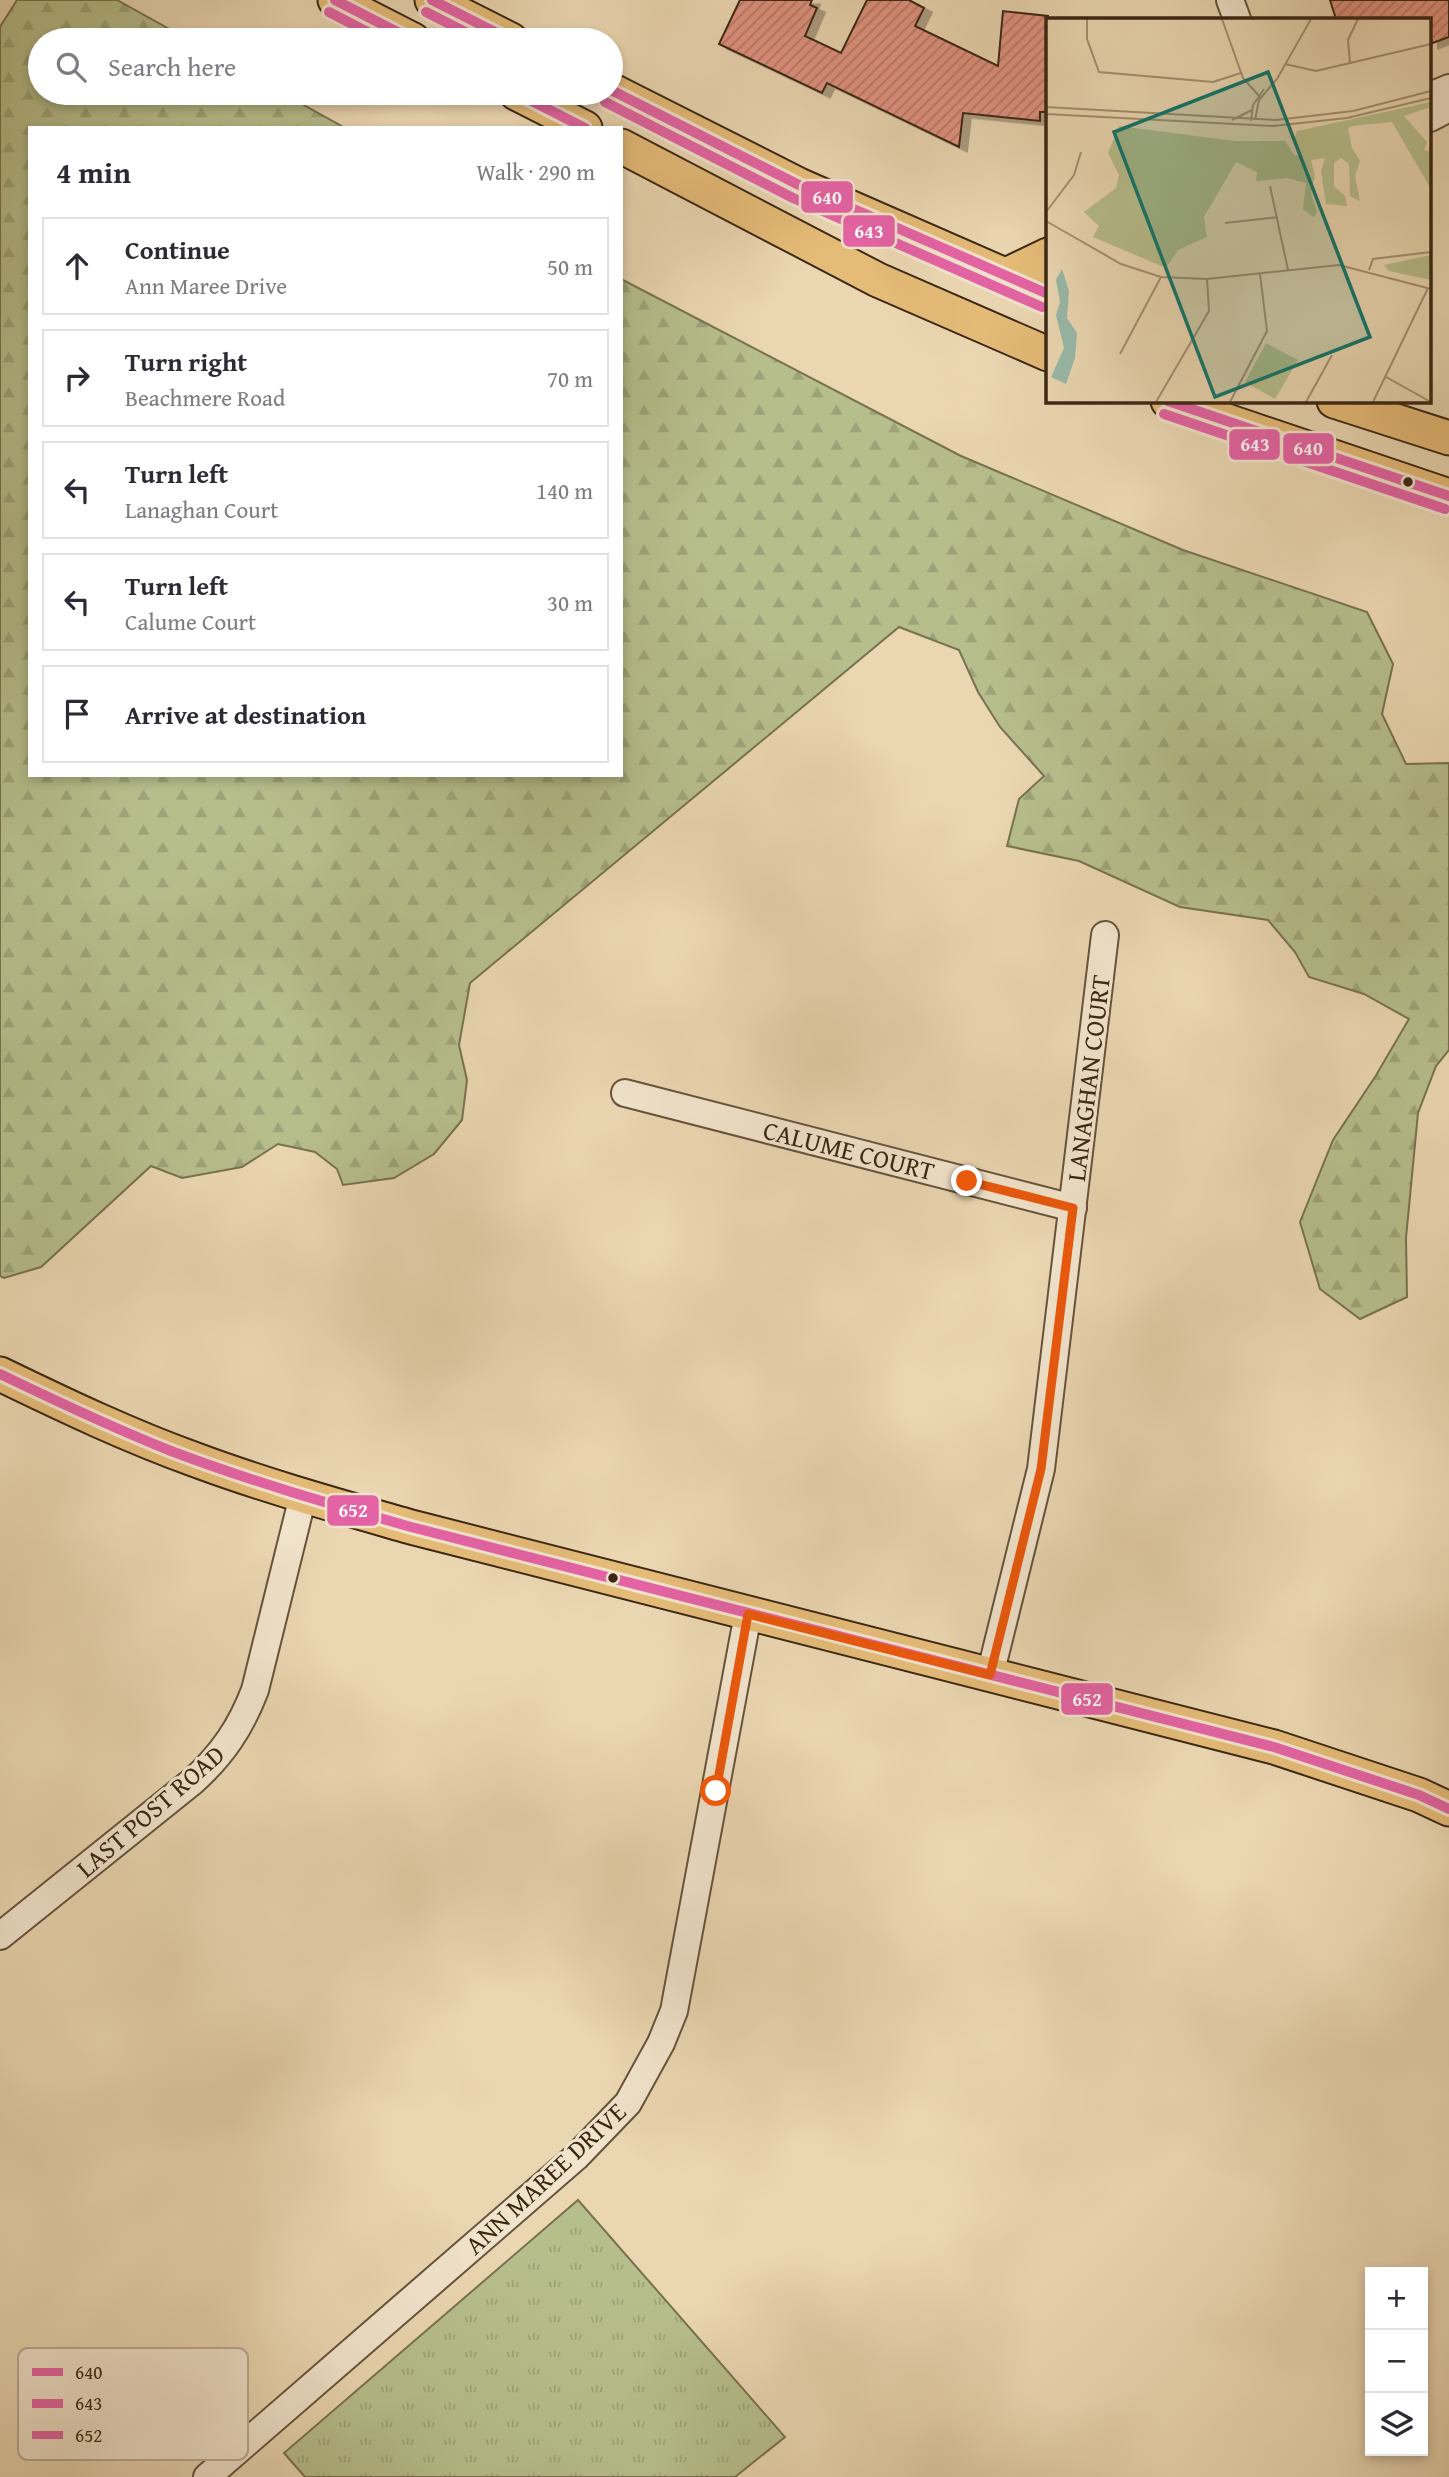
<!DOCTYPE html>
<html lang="en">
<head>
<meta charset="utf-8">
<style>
	:root { --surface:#fff; --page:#f7f7f7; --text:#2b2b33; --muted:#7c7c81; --line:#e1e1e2 }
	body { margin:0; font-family:"Gentium Book Plus",serif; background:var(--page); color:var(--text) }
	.controls { position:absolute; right:21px; bottom:21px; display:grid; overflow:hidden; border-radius:0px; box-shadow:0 4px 10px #0003 }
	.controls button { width:63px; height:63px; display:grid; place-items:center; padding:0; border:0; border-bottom:2px solid var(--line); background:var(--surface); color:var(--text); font:35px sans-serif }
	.stop { position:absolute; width:21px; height:21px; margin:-16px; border:5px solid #ea580c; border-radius:50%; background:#fff }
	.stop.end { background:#ea580c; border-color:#fff; box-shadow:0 2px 7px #0008 }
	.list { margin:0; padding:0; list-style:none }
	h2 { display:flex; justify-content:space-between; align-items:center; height:91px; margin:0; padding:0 28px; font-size:30px }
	h2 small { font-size:23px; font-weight:400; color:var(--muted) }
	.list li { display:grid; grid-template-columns:46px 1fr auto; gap:21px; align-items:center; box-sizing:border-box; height:98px; margin:0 14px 14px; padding:0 14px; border:2px solid var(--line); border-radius:0px }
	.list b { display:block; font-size:26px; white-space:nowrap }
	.list p { margin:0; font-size:23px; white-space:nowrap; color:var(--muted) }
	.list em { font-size:23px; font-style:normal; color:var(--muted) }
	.icon { flex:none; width:38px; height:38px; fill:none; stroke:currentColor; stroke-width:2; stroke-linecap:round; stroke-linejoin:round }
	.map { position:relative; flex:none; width:1449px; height:2477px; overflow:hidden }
	.search { position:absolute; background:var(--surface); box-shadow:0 4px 10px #0003; left:28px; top:28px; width:595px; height:77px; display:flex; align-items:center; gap:18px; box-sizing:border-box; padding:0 24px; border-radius:38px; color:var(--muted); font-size:26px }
	.panel { position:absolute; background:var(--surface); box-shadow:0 4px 10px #0003; left:28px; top:126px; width:595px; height:651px; border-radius:0px }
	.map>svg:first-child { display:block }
</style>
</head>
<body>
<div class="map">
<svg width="1449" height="2477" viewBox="0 0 1449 2477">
	<defs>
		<pattern id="forest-firs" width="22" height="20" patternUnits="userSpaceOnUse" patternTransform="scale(1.75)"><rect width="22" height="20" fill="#b6be8c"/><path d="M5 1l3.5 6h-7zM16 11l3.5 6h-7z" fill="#9da378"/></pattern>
		<pattern id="park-tufts" width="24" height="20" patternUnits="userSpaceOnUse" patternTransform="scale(1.75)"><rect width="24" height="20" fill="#b6be8c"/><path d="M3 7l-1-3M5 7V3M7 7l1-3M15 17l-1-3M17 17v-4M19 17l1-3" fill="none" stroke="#9da378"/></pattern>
		<pattern id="building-hatch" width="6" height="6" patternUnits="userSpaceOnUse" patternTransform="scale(1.75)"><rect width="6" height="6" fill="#e19381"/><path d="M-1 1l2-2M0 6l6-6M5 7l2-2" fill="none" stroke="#b87868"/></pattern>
		<filter id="shadow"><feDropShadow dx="8" dy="4.5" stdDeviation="0" flood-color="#0004"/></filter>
	</defs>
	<rect width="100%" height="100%" fill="#ead6b1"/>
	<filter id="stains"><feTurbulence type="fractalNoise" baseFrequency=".00286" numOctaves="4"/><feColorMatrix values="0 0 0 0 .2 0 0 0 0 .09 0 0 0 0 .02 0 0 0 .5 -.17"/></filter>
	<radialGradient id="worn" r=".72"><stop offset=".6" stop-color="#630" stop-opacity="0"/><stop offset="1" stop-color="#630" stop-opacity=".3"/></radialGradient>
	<!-- forest -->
	<path fill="url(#forest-firs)" stroke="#787250" stroke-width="2" d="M17,0H117L189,40H40V93H282L345,128H30V775H621V279L961,456L1183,550L1367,612L1393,664L1382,714L1406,764L1449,763V1050L1436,1066L1418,1113L1406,1238L1407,1297L1360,1319L1320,1289L1300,1222L1333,1140L1375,1077L1409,1019L1364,994L1309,977L1295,952L1268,920L1180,907L1079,861L1007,846L1019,799L1044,776L1000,727L978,692L959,650L899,627L470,983L459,1045L467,1080L462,1120L434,1154L394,1178L343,1185L337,1169L315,1152L278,1144L242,1167L182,1178L151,1166L41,1267L4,1278L0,1276V27Z"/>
	<!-- park -->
	<path fill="url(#park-tufts)" stroke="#787250" stroke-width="2" d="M578,2200L785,2437L735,2477H305L284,2453Z"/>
	<!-- building -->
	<g fill="url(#building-hatch)" stroke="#3b2714" stroke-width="2" filter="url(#shadow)">
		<path d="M740,0H812L810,5L817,8L805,36L841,53L867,0H909L924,8L915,26L998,66L1003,11L1048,16V112H1040V121L963,113L959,147L827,83L822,93L719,44Z"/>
		<path d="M1330,0H1449V37L1430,44V19H1336Z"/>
	</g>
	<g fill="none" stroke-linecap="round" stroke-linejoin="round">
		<defs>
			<g id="minor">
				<path d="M1230,0L1237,19"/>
				<path d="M1430,96L1449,88"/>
				<path d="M1430,118L1449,108"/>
				<path d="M625,1093L1073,1208"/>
				<path d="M990,1675L1041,1469L1105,935"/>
				<path d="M0,1936L193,1781C222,1755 241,1727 255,1690L303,1496"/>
				<path d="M207,2477L576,2157L628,2103L661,2043L674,2011L748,1614"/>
			</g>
			<g id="major">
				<path d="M335,0L413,40"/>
				<path d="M432,0L511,40"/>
				<path d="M611,90L799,185L1048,294"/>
				<path d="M516,93L585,128"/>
				<path d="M621,146L878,280L1048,354"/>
				<path d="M1004,276L1048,255"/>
				<path d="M1168,401L1449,496"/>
				<path d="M1334,401L1449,438"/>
				<path d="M0,1374C64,1405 129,1436 196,1460C266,1486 338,1506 411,1527L1274,1747L1419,1795L1449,1809"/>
			</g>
		</defs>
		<!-- minor casing -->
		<use href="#minor" stroke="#67533b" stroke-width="30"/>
		<!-- major casing -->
		<use href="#major" stroke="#3b2714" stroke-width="37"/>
		<!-- minor -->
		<use href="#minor" stroke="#f1e4cc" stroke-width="26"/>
		<!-- major -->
		<use href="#major" stroke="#e5bb78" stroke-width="33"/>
		<defs>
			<g id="bus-1">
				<path d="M335,0L413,40"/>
				<path d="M432,0L511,40"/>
				<path d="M611,90L799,185L1048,294"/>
				<path d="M516,93L585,128"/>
				<path d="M1168,401L1449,496"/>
			</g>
			<g id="bus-2">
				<path d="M329,12L383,40"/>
				<path d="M426,12L481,40"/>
				<path d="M605,102L793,198L1042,307"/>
				<path d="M1164,414L1445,509"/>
			</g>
			<path id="bus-3" d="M0,1374C56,1401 113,1428 171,1451C250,1481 330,1504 411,1527L1274,1747L1419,1795L1449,1809"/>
		</defs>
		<!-- bus-1 casing -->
		<use href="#bus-1" stroke="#f1e4cc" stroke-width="16"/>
		<!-- bus-2 casing -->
		<use href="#bus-2" stroke="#f1e4cc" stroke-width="16"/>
		<!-- bus-3 casing -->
		<use href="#bus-3" stroke="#f1e4cc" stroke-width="16"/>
		<!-- bus-1 -->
		<use href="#bus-1" stroke="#e463a4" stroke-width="10"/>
		<!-- bus-2 -->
		<use href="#bus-2" stroke="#e463a4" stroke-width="10"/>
		<!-- bus-3 -->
		<use href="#bus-3" stroke="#e463a4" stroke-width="10"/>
	</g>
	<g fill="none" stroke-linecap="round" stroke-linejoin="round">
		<!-- route -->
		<path stroke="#ea580c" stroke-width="9" d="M716,1791L748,1614L990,1675L1041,1469L1073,1208L967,1181"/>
	</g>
	<!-- markers -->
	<g fill="#3b2714" stroke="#f1e4cc" stroke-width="2.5">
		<circle cx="1408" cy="482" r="6"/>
		<circle cx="613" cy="1578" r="6"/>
	</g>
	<g text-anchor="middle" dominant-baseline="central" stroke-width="6" stroke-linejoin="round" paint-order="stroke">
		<!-- street labels -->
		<g font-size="26" fill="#3b2714" stroke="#f1e4cc">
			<text transform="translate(1088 1078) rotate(-83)">LANAGHAN COURT</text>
			<text transform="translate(849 1150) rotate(14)">CALUME COURT</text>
			<text transform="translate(150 1811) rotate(-41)">LAST POST ROAD</text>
			<text transform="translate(545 2178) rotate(-43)">ANN MAREE DRIVE</text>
		</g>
	</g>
	<!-- overview -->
	<g transform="translate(1046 18)">
		<rect width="385" height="385" fill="#ead6b1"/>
		<path d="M385,84V89L358,98L381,124L378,132L385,134V171L346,104L306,108L302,111L306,130L314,143L309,158L314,183L304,178L303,146L295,140L288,145V168L299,178L301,188L280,186L275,154L279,140L265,142L269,158L265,175L271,195L267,199L257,191L260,165L241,160L210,163L211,154L190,144L158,199L161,219L132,232L120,250L47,219L53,208L38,194L70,170L73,157L62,135L73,108L189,123H239L249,138L254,136L248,122L251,113ZM385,237V262L343,253L338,247Z" fill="#b6be8c"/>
		<path d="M220,325L252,342L229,381L199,364Z" fill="#b6be8c"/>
		<path d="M16,251L23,273L21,300L31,315L29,340L20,366L5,359L18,330L10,297L14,284L10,262Z" fill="#98b9a9"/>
		<path fill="none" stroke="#a49072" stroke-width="2" d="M41,1V21L53,54L167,64L195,55M176,1L197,60L214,79M304,45L302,22L312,1M239,46L270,53L385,26M0,89L230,102L307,93L385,73M0,96L227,108L301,100L385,80M186,102L206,92M209,102L213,82L231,61L265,1M205,103L207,87L218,71M224,168L242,252M0,194L28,157L35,134M0,203L75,246L115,259L161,261L293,247L385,271M179,205L232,199M323,252L327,241L385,234M74,336L115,259M340,359L385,384M110,384L163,293L161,261M184,384L221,313L214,256M260,384L286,337M327,384L382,270"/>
		<path fill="#0f766e" fill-opacity="0.15" stroke="#0f766e" stroke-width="3.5" d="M222,54L324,319L169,379L68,114Z"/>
		<rect width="385" height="385" fill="none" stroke="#3b2714" stroke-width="3.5"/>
	</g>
	<!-- legend -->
	<rect x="18" y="2348" width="230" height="112" rx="10" fill="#f1e4cc" stroke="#baab95" stroke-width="2"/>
	<rect x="32" y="2368" width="31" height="8" fill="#e463a4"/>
	<rect x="32" y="2399" width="31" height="9" fill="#e463a4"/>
	<rect x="32" y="2431" width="31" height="8" fill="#e463a4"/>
	<g font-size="19" fill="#3b2714">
		<text x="75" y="2379">640</text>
		<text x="75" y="2410">643</text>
		<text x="75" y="2442">652</text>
	</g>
	<g stroke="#f1e4cc" stroke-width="2.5">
		<rect x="800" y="180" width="54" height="34" rx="7" fill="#e463a4"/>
		<rect x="842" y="214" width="54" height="34" rx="7" fill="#e463a4"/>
		<rect x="1228" y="428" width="53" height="33" rx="7" fill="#e463a4"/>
		<rect x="1282" y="432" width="53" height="33" rx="7" fill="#e463a4"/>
		<rect x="326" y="1494" width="54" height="33" rx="7" fill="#e463a4"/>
		<rect x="1060" y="1682" width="54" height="34" rx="7" fill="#e463a4"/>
	</g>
	<g font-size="19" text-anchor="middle" font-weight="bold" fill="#fff">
		<text x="827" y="204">640</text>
		<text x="869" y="238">643</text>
		<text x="1255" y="451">643</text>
		<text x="1308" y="455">640</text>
		<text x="353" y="1517">652</text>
		<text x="1087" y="1706">652</text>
	</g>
	<rect width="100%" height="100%" filter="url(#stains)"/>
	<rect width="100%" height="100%" fill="url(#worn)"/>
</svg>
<div class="controls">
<button>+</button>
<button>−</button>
<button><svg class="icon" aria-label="layers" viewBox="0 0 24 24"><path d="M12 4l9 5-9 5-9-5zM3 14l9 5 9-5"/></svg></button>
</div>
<div class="stop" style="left:716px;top:1791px"></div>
<div class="stop end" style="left:967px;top:1181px"></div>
<div class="search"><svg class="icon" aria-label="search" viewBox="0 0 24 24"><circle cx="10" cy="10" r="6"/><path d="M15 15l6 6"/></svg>Search here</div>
<section class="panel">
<h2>4 min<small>Walk · 290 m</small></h2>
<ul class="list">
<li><svg class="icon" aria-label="ahead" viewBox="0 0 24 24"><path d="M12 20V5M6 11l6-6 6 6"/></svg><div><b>Continue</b><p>Ann Maree Drive</p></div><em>50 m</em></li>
<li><svg class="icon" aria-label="right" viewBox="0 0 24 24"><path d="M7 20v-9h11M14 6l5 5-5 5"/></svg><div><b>Turn right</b><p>Beachmere Road</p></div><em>70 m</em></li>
<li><svg class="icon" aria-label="left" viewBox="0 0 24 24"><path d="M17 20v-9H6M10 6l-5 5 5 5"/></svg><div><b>Turn left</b><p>Lanaghan Court</p></div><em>140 m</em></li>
<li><svg class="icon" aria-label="left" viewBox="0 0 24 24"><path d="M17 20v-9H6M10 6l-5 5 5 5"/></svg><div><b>Turn left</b><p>Calume Court</p></div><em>30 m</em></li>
<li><svg class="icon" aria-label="arrive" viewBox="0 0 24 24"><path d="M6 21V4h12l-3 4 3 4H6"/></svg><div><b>Arrive at destination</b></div></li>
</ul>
</section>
</div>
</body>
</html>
